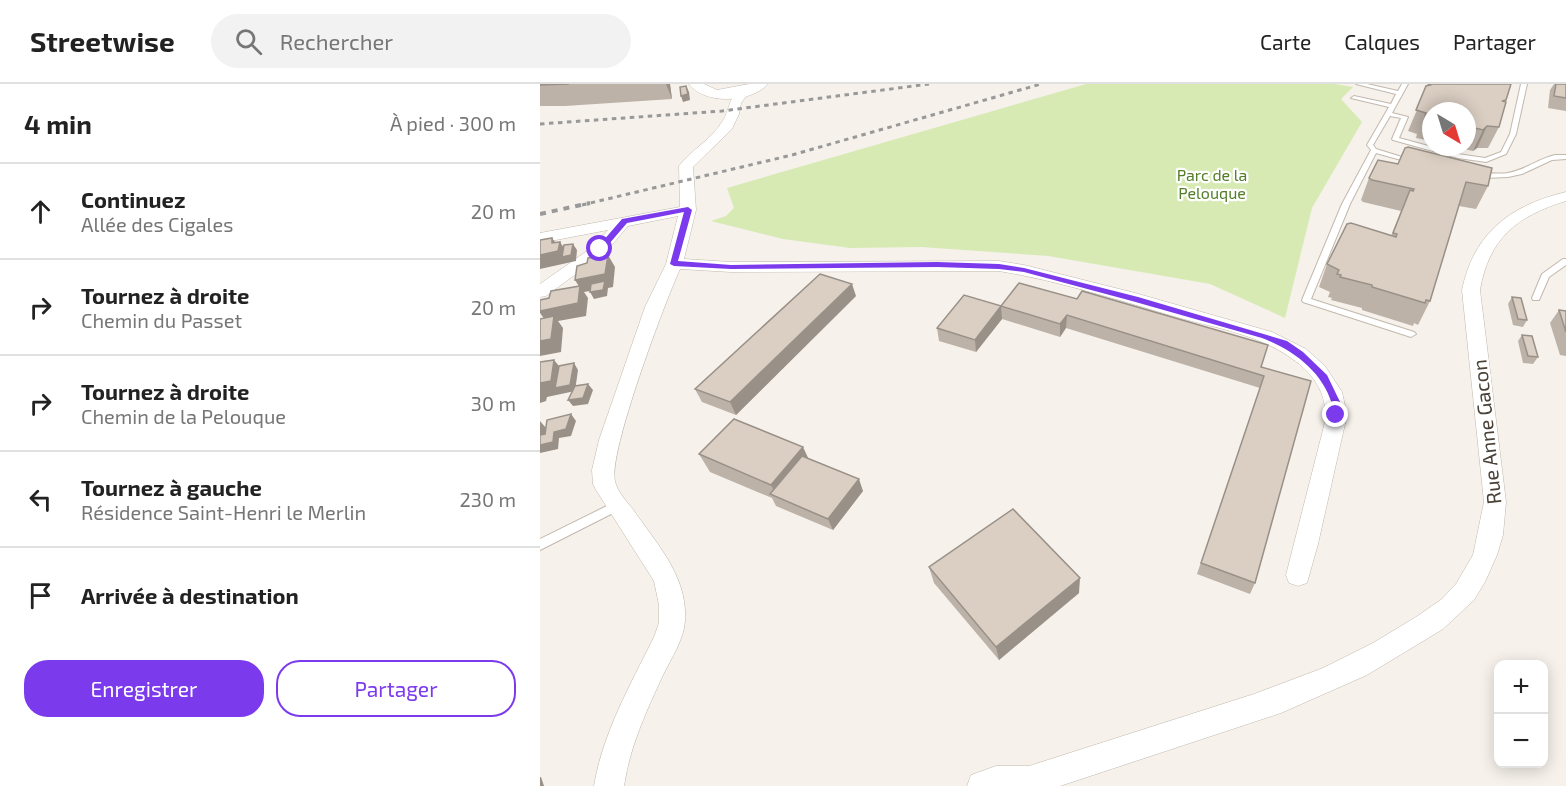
<!DOCTYPE html>
<html lang="fr">
<head>
<meta charset="utf-8">
<style>
	:root { --surface:#fff; --page:#f2f2f2; --text:#222; --muted:#767676; --line:#e0e0e0; --accent:#7c3aed }
	body { margin:0; font-family:"Exo 2",sans-serif; background:var(--page); color:var(--text) }
	.controls { position:absolute; right:18px; bottom:18px; display:grid; overflow:hidden; border-radius:12px; box-shadow:0 3px 15px #0003 }
	.controls button { width:54px; height:54px; display:grid; place-items:center; padding:0; border:0; border-bottom:2px solid var(--line); background:var(--surface); color:var(--text); font:30px sans-serif }
	.compass { position:absolute; left:882px; top:18px; width:54px; height:54px; border-radius:50%; background:var(--surface); box-shadow:0 3px 15px #0003; rotate:142deg }
	.stop { position:absolute; width:18px; height:18px; margin:-14px; border:4px solid #7c3aed; border-radius:50%; background:#fff }
	.stop.end { background:#7c3aed; border-color:#fff; box-shadow:0 2px 6px #0008 }
	.list { margin:0; padding:0; list-style:none }
	h2 { display:flex; justify-content:space-between; align-items:center; height:78px; margin:0; padding:0 24px; font-size:26px }
	h2 small { font-size:20px; font-weight:400; color:var(--muted) }
	.list li { display:grid; grid-template-columns:39px 1fr auto; gap:18px; align-items:center; box-sizing:border-box; height:96px; padding:0 24px; border-top:2px solid var(--line) }
	.list b { display:block; font-size:22px; white-space:nowrap }
	.list p { margin:0; font-size:20px; white-space:nowrap; color:var(--muted) }
	.list em { font-size:20px; font-style:normal; color:var(--muted) }
	.actions { display:flex; gap:12px; padding:18px 24px }
	.actions a { flex:1; padding:14px 0; border:2px solid var(--accent); border-radius:24px; text-align:center; font-size:21px; color:var(--accent) }
	.actions .main { background:var(--accent); color:#fff }
	.icon { flex:none; width:33px; height:33px; fill:none; stroke:currentColor; stroke-width:2; stroke-linecap:round; stroke-linejoin:round }
	.map { position:relative; flex:none; width:1026px; height:702px; overflow:hidden }
	header { display:flex; align-items:center; gap:36px; box-sizing:border-box; height:84px; padding:0 30px; background:var(--surface); border-bottom:2px solid var(--line) }
	header strong { font-size:28px }
	nav { display:flex; gap:33px; margin-inline-start:auto; font-size:21px }
	.search { width:420px; height:54px; background:var(--page); display:flex; align-items:center; gap:15px; box-sizing:border-box; padding:0 21px; border-radius:33px; color:var(--muted); font-size:22px }
	main { display:flex }
	aside { flex:1; background:var(--surface) }
	.map>svg:first-child { display:block }
</style>
</head>
<body>
<header>
<strong>Streetwise</strong>
<div class="search"><svg class="icon" aria-label="search" viewBox="0 0 24 24"><circle cx="10" cy="10" r="6"/><path d="M15 15l6 6"/></svg>Rechercher</div>
<nav><a>Carte</a><a>Calques</a><a>Partager</a></nav>
</header>
<main>
<aside>
<h2>4 min<small>À pied · 300 m</small></h2>
<ul class="list">
<li><svg class="icon" aria-label="ahead" viewBox="0 0 24 24"><path d="M12 20V5M6 11l6-6 6 6"/></svg><div><b>Continuez</b><p>Allée des Cigales</p></div><em>20 m</em></li>
<li><svg class="icon" aria-label="right" viewBox="0 0 24 24"><path d="M7 20v-9h11M14 6l5 5-5 5"/></svg><div><b>Tournez à droite</b><p>Chemin du Passet</p></div><em>20 m</em></li>
<li><svg class="icon" aria-label="right" viewBox="0 0 24 24"><path d="M7 20v-9h11M14 6l5 5-5 5"/></svg><div><b>Tournez à droite</b><p>Chemin de la Pelouque</p></div><em>30 m</em></li>
<li><svg class="icon" aria-label="left" viewBox="0 0 24 24"><path d="M17 20v-9H6M10 6l-5 5 5 5"/></svg><div><b>Tournez à gauche</b><p>Résidence Saint-Henri le Merlin</p></div><em>230 m</em></li>
<li><svg class="icon" aria-label="arrive" viewBox="0 0 24 24"><path d="M6 21V4h12l-3 4 3 4H6"/></svg><div><b>Arrivée à destination</b></div></li>
</ul>
<div class="actions"><a class="main">Enregistrer</a><a>Partager</a></div>
</aside>
<div class="map">
<svg width="1026" height="702" viewBox="0 0 1026 702">
	<rect width="100%" height="100%" fill="#f6f1eb"/>
	<!-- green -->
	<path fill="#d7eab4" d="M546,0H795L813,3L801,15L822,38L772,124L745,234L670,200L607,189L508,172L381,163L310,164L243,155L171,137L186,132L194,124L187,104Z"/>
	<g fill="none" stroke-linecap="round" stroke-linejoin="round">
		<defs>
			<g id="service">
				<path d="M816,0H827L858,7L862,0H868L852,29L868,33L859,54L918,70L945,74L961,68L970,50L981,0H987L976,50L966,70L946,78L918,74L853,56L852,55L861,34L850,32L833,61L836,65L875,77L872,79L836,69L810,120L771,215L874,248L876,250L871,253L763,218L762,216L802,120L831,66L827,61L849,23L811,14L814,12L851,20L856,10Z"/>
				<path d="M1015,71H1026V75L1012,76L982,90L968,93L944,94L934,91C943,87 958,91 968,89C985,86 998,75 1015,71Z"/>
				<path d="M1023,175H1026V181L1009,193L999,216H993L992,214L1002,190Z"/>
				<path d="M77,417L81,419L83,422L81,425L0,466V455Z"/>
			</g>
			<g id="minor">
				<path d="M204,3L210,7L201,19L199,30L192,45L153,83L156,126L144,175L191,178L459,177L484,181L595,209L732,248L766,265L785,282L802,308L807,331L778,460L767,499L758,502L749,499L746,491L784,342C790,313 775,290 751,274C719,251 677,244 640,234C581,217 520,197 459,187L191,188L140,185C125,218 68,369 75,397C77,407 86,417 92,424C116,459 148,492 145,537C144,555 131,575 123,591C106,628 90,662 84,702H54C63,648 90,602 114,553L119,539V521L114,497L56,406L53,400L52,386L59,356L105,223L126,180L138,132L88,142L66,168L6,212L0,213V200L54,162L68,146L0,159V149L140,123L139,82C151,66 172,55 182,38C190,27 189,8 204,3Z"/>
				<path d="M1026,108V117C977,132 949,154 940,206L966,418L963,451L957,471L945,498L934,516L903,545L827,591L741,629L520,702H427L431,691L456,682H489L714,610L783,584L833,559L876,533L902,515L916,500L933,471L944,418L922,206C934,148 971,121 1026,108Z"/>
			</g>
			<path id="tertiary" d="M149,0H164L177,6L209,0H228C211,19 164,21 149,0Z"/>
		</defs>
		<!-- service casing -->
		<use href="#service" stroke="#c2b8ad" stroke-width="2"/>
		<!-- minor casing -->
		<use href="#minor" stroke="#c2b8ad" stroke-width="1"/>
		<!-- tertiary casing -->
		<use href="#tertiary" stroke="#c2b8ad" stroke-width="1"/>
		<!-- service -->
		<use href="#service" fill="#fff" fill-rule="evenodd"/>
		<!-- minor -->
		<use href="#minor" fill="#fff" fill-rule="evenodd"/>
		<!-- tertiary -->
		<use href="#tertiary" fill="#fff" fill-rule="evenodd"/>
		<!-- rail-far1 -->
		<g stroke="#999" stroke-width="3" stroke-dasharray="4.5 4.5" stroke-linecap="butt">
			<path d="M0,40L182,27L389,0"/>
			<path d="M42,121L252,71L501,0"/>
		</g>
		<!-- rail -->
		<path stroke="#999" stroke-width="4" stroke-dasharray="6 6" stroke-linecap="butt" d="M0,130L50,119"/>
	</g>
	<!-- wall -->
	<g fill="#bcb2a8">
		<path d="M0,0H130L132,15L25,22H0Z"/>
		<path d="M888,0L966,16L959,43L948,64H937L933,67L915,63H927V27H891V57L876,54L877,50L868,47Z"/>
		<path d="M1014,0H1026V27L1008,24L1010,6Z"/>
		<path d="M838,76L948,102L936,125L919,122L890,217L878,241L874,239L873,242L822,226V224L791,216L792,214L788,213L790,208L779,203L787,180L851,152L861,127L823,118L821,116L829,94Z"/>
		<path d="M479,199L721,283L771,297L715,499L710,510L657,490L720,304L526,244L520,253L462,235L436,268L399,257L397,244L461,222Z"/>
		<path d="M316,212L196,331L162,318L155,305Z"/>
		<path d="M972,213L987,236L983,243L973,241L968,220Z"/>
		<path d="M1019,226L1026,227V272L1020,271L1010,239Z"/>
		<path d="M982,251L998,273L993,280L983,279L978,257Z"/>
		<path d="M159,370L268,374L323,407L293,446L236,422L232,414L170,388Z"/>
		<path d="M389,483L539,509L459,576L394,499Z"/>
	</g>
	<!-- shaded-wall -->
	<g fill="#999188">
		<path d="M126,0H130L132,15Z"/>
		<path d="M146,2L149,8L150,16L143,18L141,12Z"/>
		<path d="M947,42L937,64L933,67L943,46Z"/>
		<path d="M12,154L19,163L20,158L28,170L33,160L37,166L36,177L0,185V171L12,159Z"/>
		<path d="M68,171L75,183L73,203L68,204L67,212L54,215L50,208L63,205L44,208L48,214L46,232L18,237L23,244L21,268L0,272V257L8,240L0,229V227L40,204L35,196Z"/>
		<path d="M312,200L316,212L196,331L190,318Z"/>
		<path d="M461,222L462,235L436,268L435,256Z"/>
		<path d="M527,231L526,244L520,253V240Z"/>
		<path d="M14,276L24,288L34,279L38,286L35,307L7,313L6,317L0,319V299Z"/>
		<path d="M48,300L53,306L48,320L33,322L28,316Z"/>
		<path d="M31,330L36,337L31,352L19,354L18,365L0,369V337L6,344L14,348Z"/>
		<path d="M263,363L271,380L238,414L231,401Z"/>
		<path d="M319,395L323,407L293,446L288,435Z"/>
		<path d="M540,494L539,509L459,576L456,563Z"/>
		<path d="M0,693H1L4,702H0Z"/>
	</g>
	<!-- building -->
	<g fill="#dbcfc3" stroke="#999188" stroke-width="1.5">
		<path d="M0,0H29L0,1Z"/>
		<path d="M888,0H971L966,16L962,17L966,18L959,43L947,42L943,46L927,42V27H891V34L885,32L886,29L876,26L886,2L890,1Z"/>
		<path d="M1016,0H1026V14L1014,12Z"/>
		<path d="M146,2L148,10L141,12L140,3Z"/>
		<path d="M868,63L952,84L948,102L926,98L890,217L886,216L885,219L832,203V201L800,193L801,191L797,190L799,186L787,180L807,140L811,139L856,153L857,150L853,149L870,106L873,107L874,105L832,96L829,94L838,76L858,80L865,64Z"/>
		<path d="M12,154V159L20,158L18,167L0,171V156Z"/>
		<path d="M33,160L31,171L22,173L24,161Z"/>
		<path d="M68,171L65,190L35,196L37,182L47,179L48,174Z"/>
		<path d="M280,190L312,200L190,318L155,305Z"/>
		<path d="M65,197L63,206L50,208L51,200Z"/>
		<path d="M479,199L537,215L542,207L728,261L721,283L771,297L715,499L661,479L724,292L527,231L520,240L461,222L435,256L397,244L424,211L461,222Z"/>
		<path d="M40,202L38,219L0,227V216L9,214L11,207Z"/>
		<path d="M972,213L981,214L987,236L978,235Z"/>
		<path d="M1019,226L1026,227V248Z"/>
		<path d="M14,232L11,255L0,257V235Z"/>
		<path d="M982,251L992,252L998,273L988,272Z"/>
		<path d="M14,276L11,297L0,299V278Z"/>
		<path d="M34,279L30,301L15,304L19,282Z"/>
		<path d="M48,300L43,314L28,316L35,302Z"/>
		<path d="M31,330L26,345L14,348L13,358L0,361V351L5,350L7,336Z"/>
		<path d="M194,335L263,363L231,401L159,370Z"/>
		<path d="M262,372L319,395L288,435L230,410Z"/>
		<path d="M473,425L540,494L456,563L389,483Z"/>
	</g>
	<!-- route -->
	<path fill="#7c3aed" d="M148,123L152,126L138,177L191,181L397,178L459,180L484,184L598,213L747,257L763,268L787,291L802,322L801,331L796,335L793,334C792,329 793,325 792,320C782,287 753,266 722,254L592,217L484,188L459,185L397,183L191,185L134,182L130,180L144,128L87,139L63,167L56,165L82,135Z"/>
	<g text-anchor="middle" dominant-baseline="central" stroke-width="4.5" stroke-linejoin="round" paint-order="stroke">
		<!-- far-park labels -->
		<g font-size="16" fill="#537e29" stroke="#fff">
			<text x="672" y="90">Parc de la<tspan x="672" dy="18">Pelouque</tspan></text>
		</g>
		<!-- street labels -->
		<g font-size="20" fill="#4a4138" stroke="#fff">
			<text transform="translate(946 348) rotate(-96)">Rue Anne Gacon</text>
		</g>
	</g>
</svg>
<div class="controls">
<button>+</button>
<button>−</button>
</div>
<svg class="compass" viewBox="-18 -18 36 36"><path d="M0-13l5 13h-10z" fill="#e53935"/><path d="M0 13l5-13h-10z" fill="#767676"/></svg>
<div class="stop" style="left:60px;top:165px"></div>
<div class="stop end" style="left:796px;top:331px"></div>
</div>
</main>
</body>
</html>
